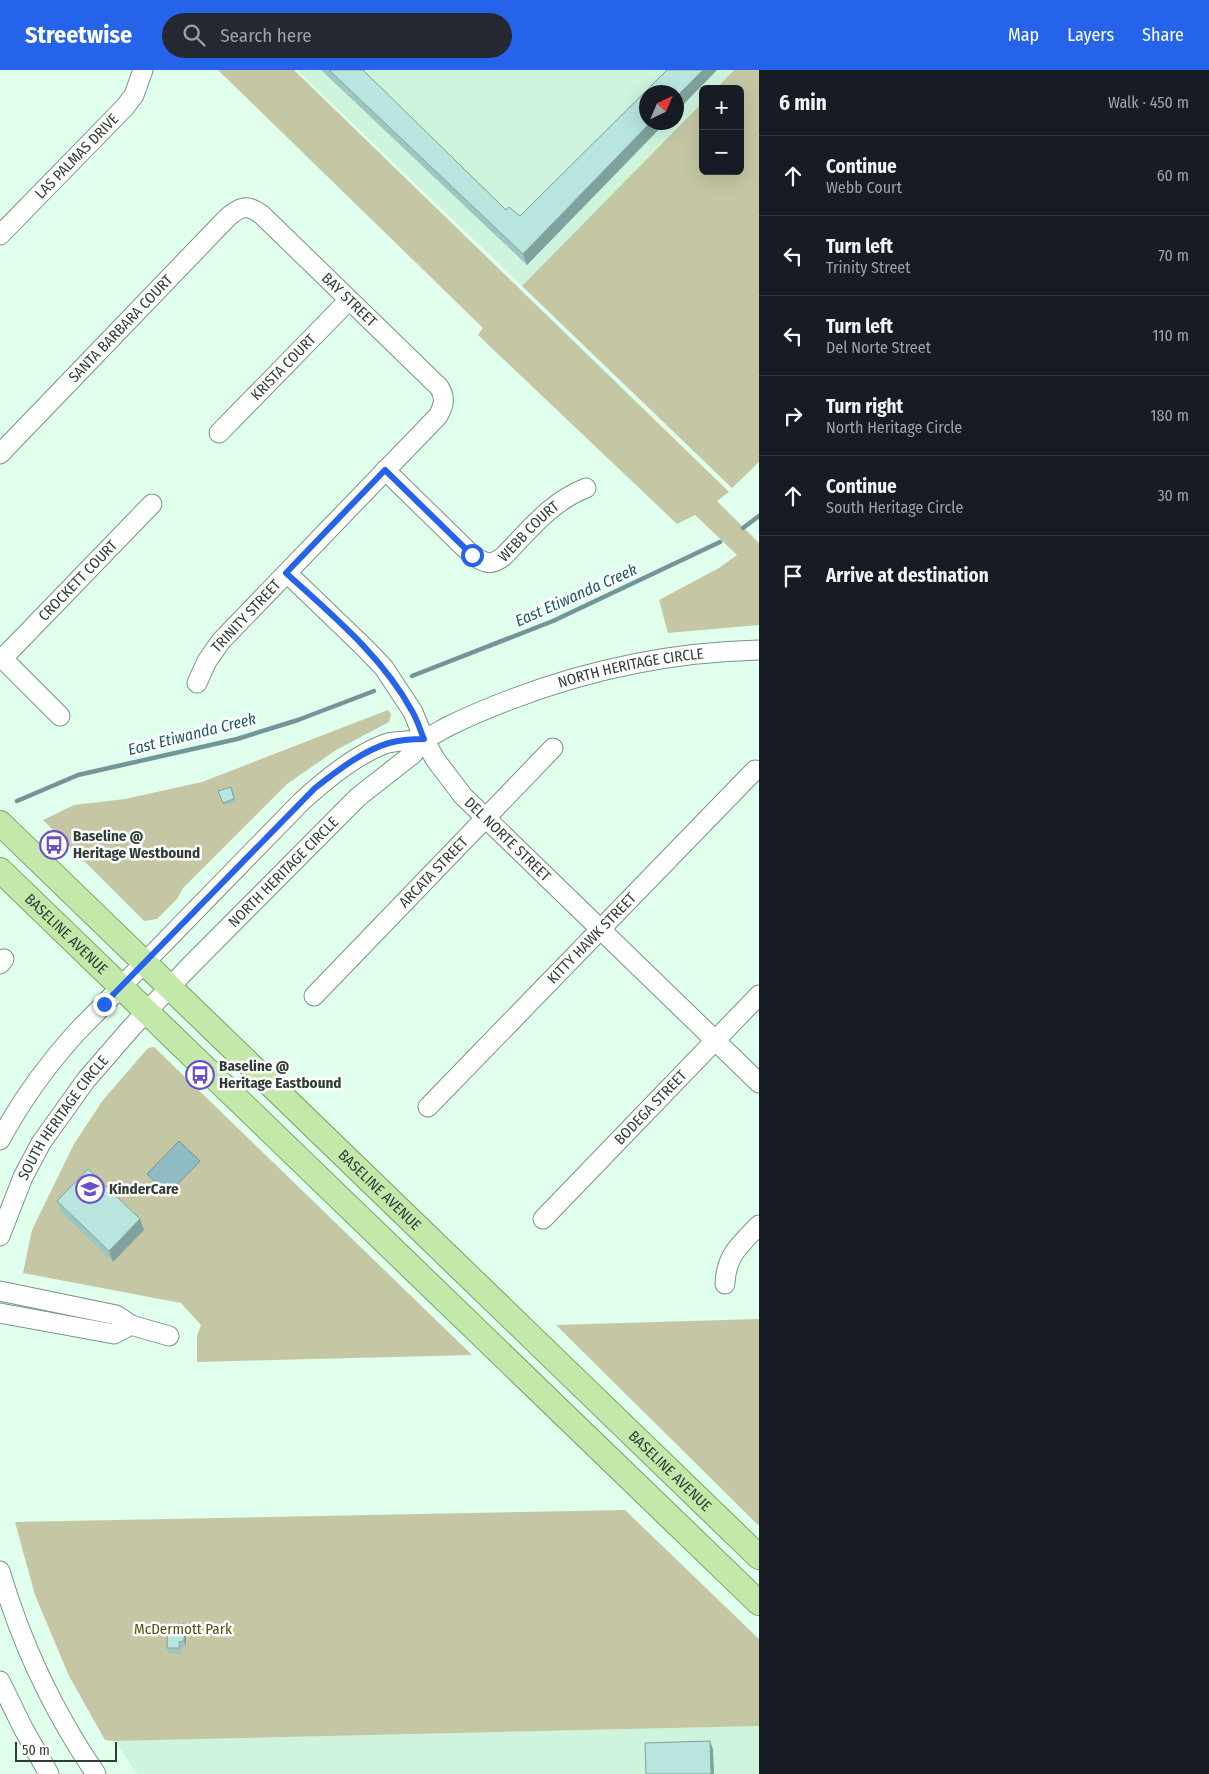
<!DOCTYPE html>
<html lang="en">
<head>
<meta charset="utf-8">
<style>
	:root { --surface:#171b24; --page:#242831; --text:#f1f3f6; --muted:#9ea1a6; --line:#363941; --accent:#2563eb }
	body { margin:0; font-family:"Fira Sans Condensed",sans-serif; background:var(--page); color:var(--text) }
	.controls { position:absolute; right:15px; top:15px; display:grid; overflow:hidden; border-radius:8px; box-shadow:0 5px 20px #0002 }
	.controls button { width:45px; height:45px; display:grid; place-items:center; padding:0; border:0; border-bottom:1px solid var(--line); background:var(--surface); color:var(--text); font:25px sans-serif }
	.compass { position:absolute; left:639px; top:15px; width:45px; height:45px; border-radius:50%; background:var(--surface); box-shadow:0 5px 20px #0002; rotate:44deg }
	.scale { position:absolute; left:15px; bottom:12px; width:102px; box-sizing:border-box; padding-left:5px; border:2px solid #303d36; border-top:0; font-size:14px; line-height:18px; white-space:nowrap; color:#303d36; -webkit-text-stroke:4px #fff; paint-order:stroke }
	.stop { position:absolute; width:15px; height:15px; margin:-11px; border:4px solid #2563eb; border-radius:50%; background:#fff }
	.stop.end { background:#2563eb; border-color:#fff; box-shadow:0 1px 5px #0008 }
	.list { margin:0; padding:0; list-style:none }
	h2 { display:flex; justify-content:space-between; align-items:center; height:65px; margin:0; padding:0 20px; font-size:21px }
	h2 small { font-size:16px; font-weight:400; color:var(--muted) }
	.list li { display:grid; grid-template-columns:32px 1fr auto; gap:15px; align-items:center; box-sizing:border-box; height:80px; padding:0 20px; border-top:1px solid var(--line) }
	.list b { display:block; font-size:19px; white-space:nowrap }
	.list p { margin:0; font-size:16px; white-space:nowrap; color:var(--muted) }
	.list em { font-size:16px; font-style:normal; color:var(--muted) }
	.icon { flex:none; width:28px; height:28px; fill:none; stroke:currentColor; stroke-width:2; stroke-linecap:round; stroke-linejoin:round }
	.map { position:relative; flex:none; width:759px; height:1704px; overflow:hidden }
	header { display:flex; align-items:center; gap:30px; box-sizing:border-box; height:70px; padding:0 25px; background:var(--accent); color:#fff }
	header strong { font-size:24px }
	nav { display:flex; gap:28px; margin-inline-start:auto; font-size:18px }
	.search { width:350px; height:45px; background:var(--page); display:flex; align-items:center; gap:12px; box-sizing:border-box; padding:0 18px; border-radius:28px; color:var(--muted); font-size:19px }
	main { display:flex }
	aside { flex:1; background:var(--surface) }
	.map>svg:first-child { display:block }
</style>
</head>
<body>
<header>
<strong>Streetwise</strong>
<div class="search"><svg class="icon" aria-label="search" viewBox="0 0 24 24"><circle cx="10" cy="10" r="6"/><path d="M15 15l6 6"/></svg>Search here</div>
<nav><a>Map</a><a>Layers</a><a>Share</a></nav>
</header>
<main>
<div class="map">
<svg width="759" height="1704" viewBox="0 0 759 1704">
	<rect width="100%" height="100%" fill="#e0ffec"/>
	<!-- built -->
	<g fill="#cef4de" fill-rule="evenodd">
		<path d="M297,0H734L716,19H703V32L522,216ZM646,22H676V52H646Z"/>
		<path d="M759,1656V1704H137L115,1671Z"/>
	</g>
	<!-- green -->
	<g fill="#c5c6a4">
		<path d="M218,0H294L729,422L717,431L759,473V555L668,563L659,530L719,498L737,485L695,445L677,454L478,265L483,258Z"/>
		<path d="M734,0H759V392L732,418L522,216L703,32V101H740V19H716Z"/>
		<path d="M388,640L391,644L389,652L336,680L287,714L183,818L177,829L157,849L144,851L43,750L74,735L125,729L202,712Z"/>
		<path d="M154,977L472,1285L197,1292V1266L201,1255L181,1233L23,1203L32,1160L74,1074L103,1030L148,978Z"/>
		<path d="M759,1249V1456L556,1255Z"/>
		<path d="M625,1440L759,1569V1656L115,1671L105,1670L69,1606L35,1525L15,1452Z"/>
	</g>
	<!-- water -->
	<path fill="#8fbbc4" stroke="#729599" d="M179,1071L200,1091L168,1124L147,1104Z"/>
	<g fill="none" stroke-linecap="round" stroke-linejoin="round">
		<!-- stream -->
		<g stroke="#729599" stroke-width="4.5">
			<path d="M743,458L759,446"/>
			<path d="M412,606L553,551L720,472"/>
			<path d="M17,731L78,705L237,669L298,650L374,621"/>
		</g>
		<defs>
			<g id="minor">
				<path id="s1" d="M0,165L125,37L134,25L143,0"/>
				<path id="s2" d="M219,363L349,230"/>
				<path id="s3" d="M0,384L227,148C240,136 248,134 262,145L439,317C446,328 444,335 438,346L221,571L207,591L197,613"/>
				<path id="s4" d="M385,400L472,485C486,494 491,496 504,486C529,460 552,431 586,418"/>
				<path id="s5" d="M287,503L366,579L384,598L413,642L424,669L435,689L463,726L759,1013"/>
				<path d="M0,586L60,646"/>
				<path id="s6" d="M2,589L152,434"/>
				<path d="M0,894L4,889"/>
				<path id="s7" d="M314,926L553,678"/>
				<path id="s8" d="M428,1037L755,700"/>
				<path id="s9" d="M0,1070C21,1031 47,995 76,963L301,732C325,710 357,683 388,673C400,670 416,672 426,668C434,665 441,660 449,656C469,646 491,637 512,629C591,599 674,582 759,580"/>
				<path id="s10" d="M543,1149L759,925"/>
				<path id="s11" d="M0,1166L23,1107L41,1073L86,1010L132,957L189,897L358,727L413,684L424,669"/>
				<path d="M725,1214C726,1185 740,1175 759,1155"/>
				<path d="M0,1221L116,1245L131,1255L169,1266"/>
				<path d="M0,1243L114,1264L131,1255"/>
				<path d="M0,1501C21,1572 54,1643 96,1704"/>
				<path d="M0,1611L23,1658L49,1704"/>
			</g>
			<g id="major">
				<path id="s12" d="M0,753L759,1487"/>
				<path id="s13" d="M0,800L759,1533"/>
			</g>
		</defs>
		<!-- minor casing -->
		<use href="#minor" stroke="#779483" stroke-width="21"/>
		<!-- major casing -->
		<use href="#major" stroke="#76a35d" stroke-width="26"/>
		<!-- minor -->
		<use href="#minor" stroke="#fff" stroke-width="19"/>
		<!-- major -->
		<use href="#major" stroke="#c3e9aa" stroke-width="24"/>
	</g>
	<!-- wall -->
	<g fill="#9ec6c0">
		<path d="M321,0H363L506,140L520,146L667,0H717L676,42L646,52H666L527,195Z"/>
		<path d="M231,717L235,731L224,736L218,721Z"/>
		<path d="M57,1131L140,1149L144,1160L113,1192L61,1142Z"/>
		<path d="M186,1560V1576L181,1578L182,1584H169L167,1578Z"/>
	</g>
	<!-- shaded-wall -->
	<g fill="#81a19c">
		<path d="M703,0H717L676,42V27Z"/>
		<path d="M651,52H666L527,195L523,184Z"/>
		<path d="M140,1149L144,1160L113,1192L109,1181Z"/>
		<path d="M184,1554L186,1560V1576L184,1571Z"/>
		<path d="M710,1671L713,1679L714,1704H711Z"/>
	</g>
	<!-- building -->
	<g fill="#b8e6df" stroke="#81a19c">
		<path d="M329,0H363L506,140L509,137L520,146L667,0H703L676,27V22H646V52H651L523,184Z"/>
		<path d="M231,717L234,729L223,733L218,721Z"/>
		<path d="M88,1099L140,1149L109,1181L57,1131Z"/>
		<path d="M168,1554H184V1571L179,1572L180,1578H167Z"/>
		<path d="M710,1671L711,1704H646L645,1673Z"/>
	</g>
	<g fill="none" stroke-linecap="round" stroke-linejoin="round">
		<!-- route -->
		<path stroke="#2563eb" stroke-width="6" d="M104,934L315,718C337,701 362,681 389,673C400,670 412,669 424,669C420,660 417,649 412,641C382,586 332,545 286,503L385,400L472,485"/>
	</g>
	<!-- icons -->
	<defs>
		<symbol id="bus-ring" viewBox="-11 -11 22 22"><circle r="9.5" fill="#fff" stroke="#6950c9" stroke-width="1.5"/><path d="M-5-6H5V4H4V6H2V4H-2V6H-4V4H-5ZM-3.5-4V0h7V-4ZM-3.5 1.2v1.5H-2V1.2ZM2 1.2v1.5H3.5V1.2Z" fill="#6950c9"/></symbol>
		<symbol id="school-ring" viewBox="-11 -11 22 22"><circle r="9.5" fill="#fff" stroke="#6950c9" stroke-width="1.5"/><path d="M0-5L7-2L0 1L-7-2ZM-4 1L0 2.5L4 1V4Q0 6-4 4Z" fill="#6950c9"/></symbol>
	</defs>
	<g fill-rule="evenodd">
		<use href="#bus-ring" x="38" y="759" width="32" height="32"/>
		<use href="#bus-ring" x="184" y="989" width="32" height="32"/>
		<use href="#school-ring" x="74" y="1103" width="32" height="32"/>
	</g>
	<g text-anchor="middle" dominant-baseline="central" stroke-width="5" stroke-linejoin="round" paint-order="stroke">
		<!-- street labels -->
		<g font-size="15" fill="#303d36" stroke="#fff">
			<text stroke="none"><textPath href="#s1" startOffset="110">LAS PALMAS DRIVE</textPath></text>
			<text stroke="none"><textPath href="#s3" startOffset="489">BAY STREET</textPath></text>
			<text stroke="none"><textPath href="#s3" startOffset="174">SANTA BARBARA COURT</textPath></text>
			<text stroke="none"><textPath href="#s2" startOffset="92">KRISTA COURT</textPath></text>
			<text stroke="none"><textPath href="#s4" startOffset="192">WEBB COURT</textPath></text>
			<text stroke="none"><textPath href="#s6" startOffset="109">CROCKETT COURT</textPath></text>
			<text transform="translate(246 546) rotate(-47)">TRINITY STREET</text>
			<text stroke="none"><textPath href="#s9" startOffset="816">NORTH HERITAGE CIRCLE</textPath></text>
			<text stroke="none"><textPath href="#s5" startOffset="349">DEL NORTE STREET</textPath></text>
			<text stroke="none"><textPath href="#s11" startOffset="466">NORTH HERITAGE CIRCLE</textPath></text>
			<text stroke="none"><textPath href="#s7" startOffset="172">ARCATA STREET</textPath></text>
			<text stroke="none"><textPath href="#s13" startOffset="92">BASELINE AVENUE</textPath></text>
			<text stroke="none"><textPath href="#s8" startOffset="235">KITTY HAWK STREET</textPath></text>
			<text stroke="none"><textPath href="#s10" startOffset="155">BODEGA STREET</textPath></text>
			<text stroke="none"><textPath href="#s11" startOffset="135">SOUTH HERITAGE CIRCLE</textPath></text>
			<text stroke="none"><textPath href="#s12" startOffset="528">BASELINE AVENUE</textPath></text>
			<text stroke="none"><textPath href="#s12" startOffset="932">BASELINE AVENUE</textPath></text>
		</g>
		<!-- poi labels -->
		<g font-size="15" font-weight="bold" fill="#303d36" stroke="#fff" text-anchor="start">
			<text x="73" y="766">Baseline @<tspan x="73" dy="17">Heritage Westbound</tspan></text>
			<text x="219" y="996">Baseline @<tspan x="219" dy="17">Heritage Eastbound</tspan></text>
			<text x="109" y="1119">KinderCare</text>
		</g>
		<!-- park labels -->
		<g font-size="15" fill="#4f4e12" stroke="#fff">
			<text x="183" y="1559">McDermott Park</text>
		</g>
		<!-- water labels -->
		<g font-size="16" font-style="italic" fill="#1d5a64" stroke="#fff">
			<text transform="translate(576 525) rotate(-24)">East Etiwanda Creek</text>
			<text transform="translate(192 664) rotate(-14)">East Etiwanda Creek</text>
		</g>
	</g>
</svg>
<div class="controls">
<button>+</button>
<button>−</button>
</div>
<svg class="compass" viewBox="-18 -18 36 36"><path d="M0-13l5 13h-10z" fill="#e53935"/><path d="M0 13l5-13h-10z" fill="#9ea1a6"/></svg>
<div class="scale">50 m</div>
<div class="stop" style="left:472px;top:485px"></div>
<div class="stop end" style="left:104px;top:934px"></div>
</div>
<aside>
<h2>6 min<small>Walk · 450 m</small></h2>
<ul class="list">
<li><svg class="icon" aria-label="ahead" viewBox="0 0 24 24"><path d="M12 20V5M6 11l6-6 6 6"/></svg><div><b>Continue</b><p>Webb Court</p></div><em>60 m</em></li>
<li><svg class="icon" aria-label="left" viewBox="0 0 24 24"><path d="M17 20v-9H6M10 6l-5 5 5 5"/></svg><div><b>Turn left</b><p>Trinity Street</p></div><em>70 m</em></li>
<li><svg class="icon" aria-label="left" viewBox="0 0 24 24"><path d="M17 20v-9H6M10 6l-5 5 5 5"/></svg><div><b>Turn left</b><p>Del Norte Street</p></div><em>110 m</em></li>
<li><svg class="icon" aria-label="right" viewBox="0 0 24 24"><path d="M7 20v-9h11M14 6l5 5-5 5"/></svg><div><b>Turn right</b><p>North Heritage Circle</p></div><em>180 m</em></li>
<li><svg class="icon" aria-label="ahead" viewBox="0 0 24 24"><path d="M12 20V5M6 11l6-6 6 6"/></svg><div><b>Continue</b><p>South Heritage Circle</p></div><em>30 m</em></li>
<li><svg class="icon" aria-label="arrive" viewBox="0 0 24 24"><path d="M6 21V4h12l-3 4 3 4H6"/></svg><div><b>Arrive at destination</b></div></li>
</ul>
</aside>
</main>
</body>
</html>
